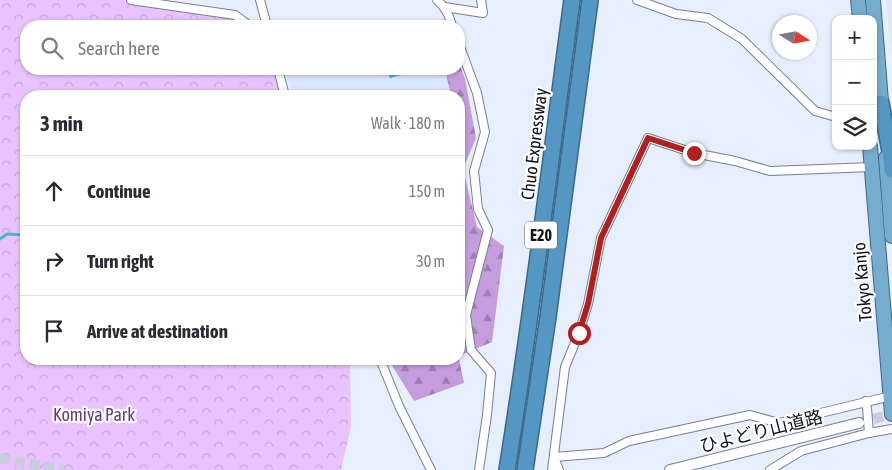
<!DOCTYPE html>
<html lang="en">
<head>
<meta charset="utf-8">
<style>
	:root { --surface:#fff; --page:#f2f2f3; --text:#2b2b33; --muted:#7c7c81; --line:#e1e1e2 }
	body { margin:0; font-family:"Asap Condensed","Noto Sans JP",sans-serif; background:var(--page); color:var(--text) }
	.controls { position:absolute; right:15px; top:15px; display:grid; overflow:hidden; border-radius:10px; box-shadow:0 1px 4px #0004 }
	.controls button { width:45px; height:45px; display:grid; place-items:center; padding:0; border:0; border-bottom:1px solid var(--line); background:var(--surface); color:var(--text); font:25px sans-serif }
	.compass { position:absolute; left:772px; top:15px; width:45px; height:45px; border-radius:50%; background:var(--surface); box-shadow:0 1px 4px #0004; rotate:101deg }
	.stop { position:absolute; width:15px; height:15px; margin:-11px; border:4px solid #b1201f; border-radius:50%; background:#fff }
	.stop.end { background:#b1201f; border-color:#fff; box-shadow:0 1px 5px #0008 }
	.list { margin:0; padding:0; list-style:none }
	h2 { display:flex; justify-content:space-between; align-items:center; height:65px; margin:0; padding:0 20px; font-size:21px }
	h2 small { font-size:16px; font-weight:400; color:var(--muted) }
	.list li { display:grid; grid-template-columns:32px 1fr auto; gap:15px; align-items:center; box-sizing:border-box; height:70px; padding:0 20px; border-top:1px solid var(--line) }
	.list b { display:block; font-size:19px; white-space:nowrap }
	.list em { font-size:16px; font-style:normal; color:var(--muted) }
	.icon { flex:none; width:28px; height:28px; fill:none; stroke:currentColor; stroke-width:2; stroke-linecap:round; stroke-linejoin:round }
	.map { position:relative; flex:none; width:892px; height:470px; overflow:hidden }
	.search { position:absolute; background:var(--surface); box-shadow:0 1px 4px #0004; left:20px; top:20px; width:445px; height:55px; display:flex; align-items:center; gap:12px; box-sizing:border-box; padding:0 18px; border-radius:20px; color:var(--muted); font-size:19px }
	.panel { position:absolute; background:var(--surface); box-shadow:0 1px 4px #0004; left:20px; top:90px; width:445px; height:275px; border-radius:20px }
	.map>svg:first-child { display:block }
</style>
</head>
<body>
<div class="map">
<svg width="892" height="470" viewBox="0 0 892 470">
	<defs>
		<pattern id="forest-firs" width="22" height="20" patternUnits="userSpaceOnUse" patternTransform="scale(1.25)"><rect width="22" height="20" fill="#c59cdc"/><path d="M5 1l3.5 6h-7zM16 11l3.5 6h-7z" fill="#9e7eb2"/></pattern>
		<pattern id="park-crowns" width="20" height="18" patternUnits="userSpaceOnUse" patternTransform="scale(1.25)"><rect width="20" height="18" fill="#e9c3ff"/><path d="M2 6a3 3 0 1 1 6 0M12 15a3 3 0 1 1 6 0" fill="none" stroke="#c7a7da"/></pattern>
		<pattern id="water-rules" width="6" height="5" patternUnits="userSpaceOnUse" patternTransform="scale(1.25)"><rect width="6" height="5" fill="#4bb5cc"/><path d="M0 2.5h6" fill="none" stroke="#3d92a5"/></pattern>
	</defs>
	<rect width="100%" height="100%" fill="#e7eefc"/>
	<!-- built -->
	<g fill="#dbe7ff">
		<path d="M886,0H892V52Z"/>
		<path d="M285,69H445L451,96H293Z"/>
	</g>
	<!-- forest -->
	<g fill="url(#forest-firs)">
		<path d="M459,63L465,79L476,138L463,169L477,227L504,246L492,342L459,356V96H451L445,69H459Z"/>
		<path d="M388,359H459L464,383L414,401Z"/>
	</g>
	<!-- park -->
	<path fill="url(#park-crowns)" d="M0,0H131L235,15L248,26H26V69H274L281,96H26V359H350L351,427L341,470H0Z"/>
	<!-- water -->
	<path fill="url(#water-rules)" d="M387,69H421L390,78Z"/>
	<g fill="none" stroke-linecap="round" stroke-linejoin="round">
		<!-- stream -->
		<path stroke="#4bb5cc" stroke-width="3" d="M0,239L7,234L26,235"/>
		<!-- tertiary-tunnel -->
		<g stroke="#c7cdda" stroke-width="10" stroke-dasharray="10 5" stroke-linecap="butt">
			<path d="M859,423L892,414"/>
			<path d="M0,458L64,470"/>
		</g>
		<defs>
			<g id="minor">
				<path d="M131,0L235,15L250,26"/>
				<path d="M260,0L267,26"/>
				<path d="M437,0C446,8 449,15 452,26"/>
				<path d="M637,0L676,14L708,18L742,39L815,111L836,117"/>
				<path d="M445,7L483,13L481,0"/>
				<path d="M459,44L477,93L485,132L474,171L478,209L488,230L466,315L471,350L491,373L487,415L479,470"/>
				<path d="M278,69L285,96"/>
				<path d="M380,359L399,406L431,470"/>
				<path d="M865,401L867,408L869,433"/>
				<path d="M552,470L565,367L579,333L588,304L601,238L648,138L694,153L735,161L770,171L872,167"/>
				<path d="M559,470L554,457L604,453L629,441L750,415L779,423L891,396"/>
				<path d="M770,470L801,451L869,433L892,429"/>
			</g>
			<path id="tertiary" d="M670,470L859,423"/>
			<g id="trunk">
				<path d="M858,0L860,19"/>
				<path d="M873,0L882,114"/>
				<path d="M870,146L892,414"/>
				<path d="M886,158L892,236"/>
			</g>
			<g id="motorway">
				<path d="M881,103L891,157L892,170"/>
				<path d="M507,470C532,314 551,157 572,0"/>
				<path d="M525,470L548,317L590,0"/>
			</g>
		</defs>
		<!-- minor casing -->
		<use href="#minor" stroke="#758094" stroke-width="10"/>
		<!-- tertiary casing -->
		<use href="#tertiary" stroke="#758094" stroke-width="12"/>
		<!-- trunk casing -->
		<use href="#trunk" stroke="#3c6987" stroke-width="16"/>
		<!-- motorway casing -->
		<use href="#motorway" stroke="#3c6987" stroke-width="18"/>
		<!-- minor -->
		<use href="#minor" stroke="#fff" stroke-width="8"/>
		<!-- tertiary -->
		<use href="#tertiary" stroke="#fff" stroke-width="10"/>
		<!-- trunk -->
		<use href="#trunk" stroke="#76acce" stroke-width="14"/>
		<!-- motorway -->
		<use href="#motorway" stroke="#5497c2" stroke-width="15"/>
	</g>
	<g fill="none" stroke-linecap="round" stroke-linejoin="round">
		<!-- route -->
		<path stroke="#b1201f" stroke-width="6" d="M579,333L588,304L601,238L648,138L694,153"/>
	</g>
	<g text-anchor="middle" dominant-baseline="central" stroke-width="4.5" stroke-linejoin="round" paint-order="stroke">
		<!-- shield labels -->
		<rect fill="#fff" stroke="#575a5f" stroke-width="1" x="525" y="221.5" width="32" height="27" rx="4"/>
		<g font-size="16" font-weight="bold" fill="#0f131a">
			<text x="541" y="235">E20</text>
		</g>
		<!-- street labels -->
		<g font-size="18" fill="#0f131a" stroke="#fff">
			<text transform="translate(534 144) rotate(-83)">Chuo Expressway</text>
			<text transform="translate(862 282) rotate(-95)">Tokyo Kanjo</text>
			<text transform="translate(761 431) rotate(-14)">ひよどり山道路</text>
		</g>
		<!-- park labels -->
		<g font-size="18" fill="#693683" stroke="#fff">
			<text x="94" y="414">Komiya Park</text>
		</g>
	</g>
</svg>
<div class="controls">
<button>+</button>
<button>−</button>
<button><svg class="icon" aria-label="layers" viewBox="0 0 24 24"><path d="M12 4l9 5-9 5-9-5zM3 14l9 5 9-5"/></svg></button>
</div>
<svg class="compass" viewBox="-18 -18 36 36"><path d="M0-13l5 13h-10z" fill="#e53935"/><path d="M0 13l5-13h-10z" fill="#7c7c81"/></svg>
<div class="stop" style="left:579px;top:333px"></div>
<div class="stop end" style="left:694px;top:153px"></div>
<div class="search"><svg class="icon" aria-label="search" viewBox="0 0 24 24"><circle cx="10" cy="10" r="6"/><path d="M15 15l6 6"/></svg>Search here</div>
<section class="panel">
<h2>3 min<small>Walk · 180 m</small></h2>
<ul class="list">
<li><svg class="icon" aria-label="ahead" viewBox="0 0 24 24"><path d="M12 20V5M6 11l6-6 6 6"/></svg><div><b>Continue</b></div><em>150 m</em></li>
<li><svg class="icon" aria-label="right" viewBox="0 0 24 24"><path d="M7 20v-9h11M14 6l5 5-5 5"/></svg><div><b>Turn right</b></div><em>30 m</em></li>
<li><svg class="icon" aria-label="arrive" viewBox="0 0 24 24"><path d="M6 21V4h12l-3 4 3 4H6"/></svg><div><b>Arrive at destination</b></div></li>
</ul>
</section>
</div>
</body>
</html>
